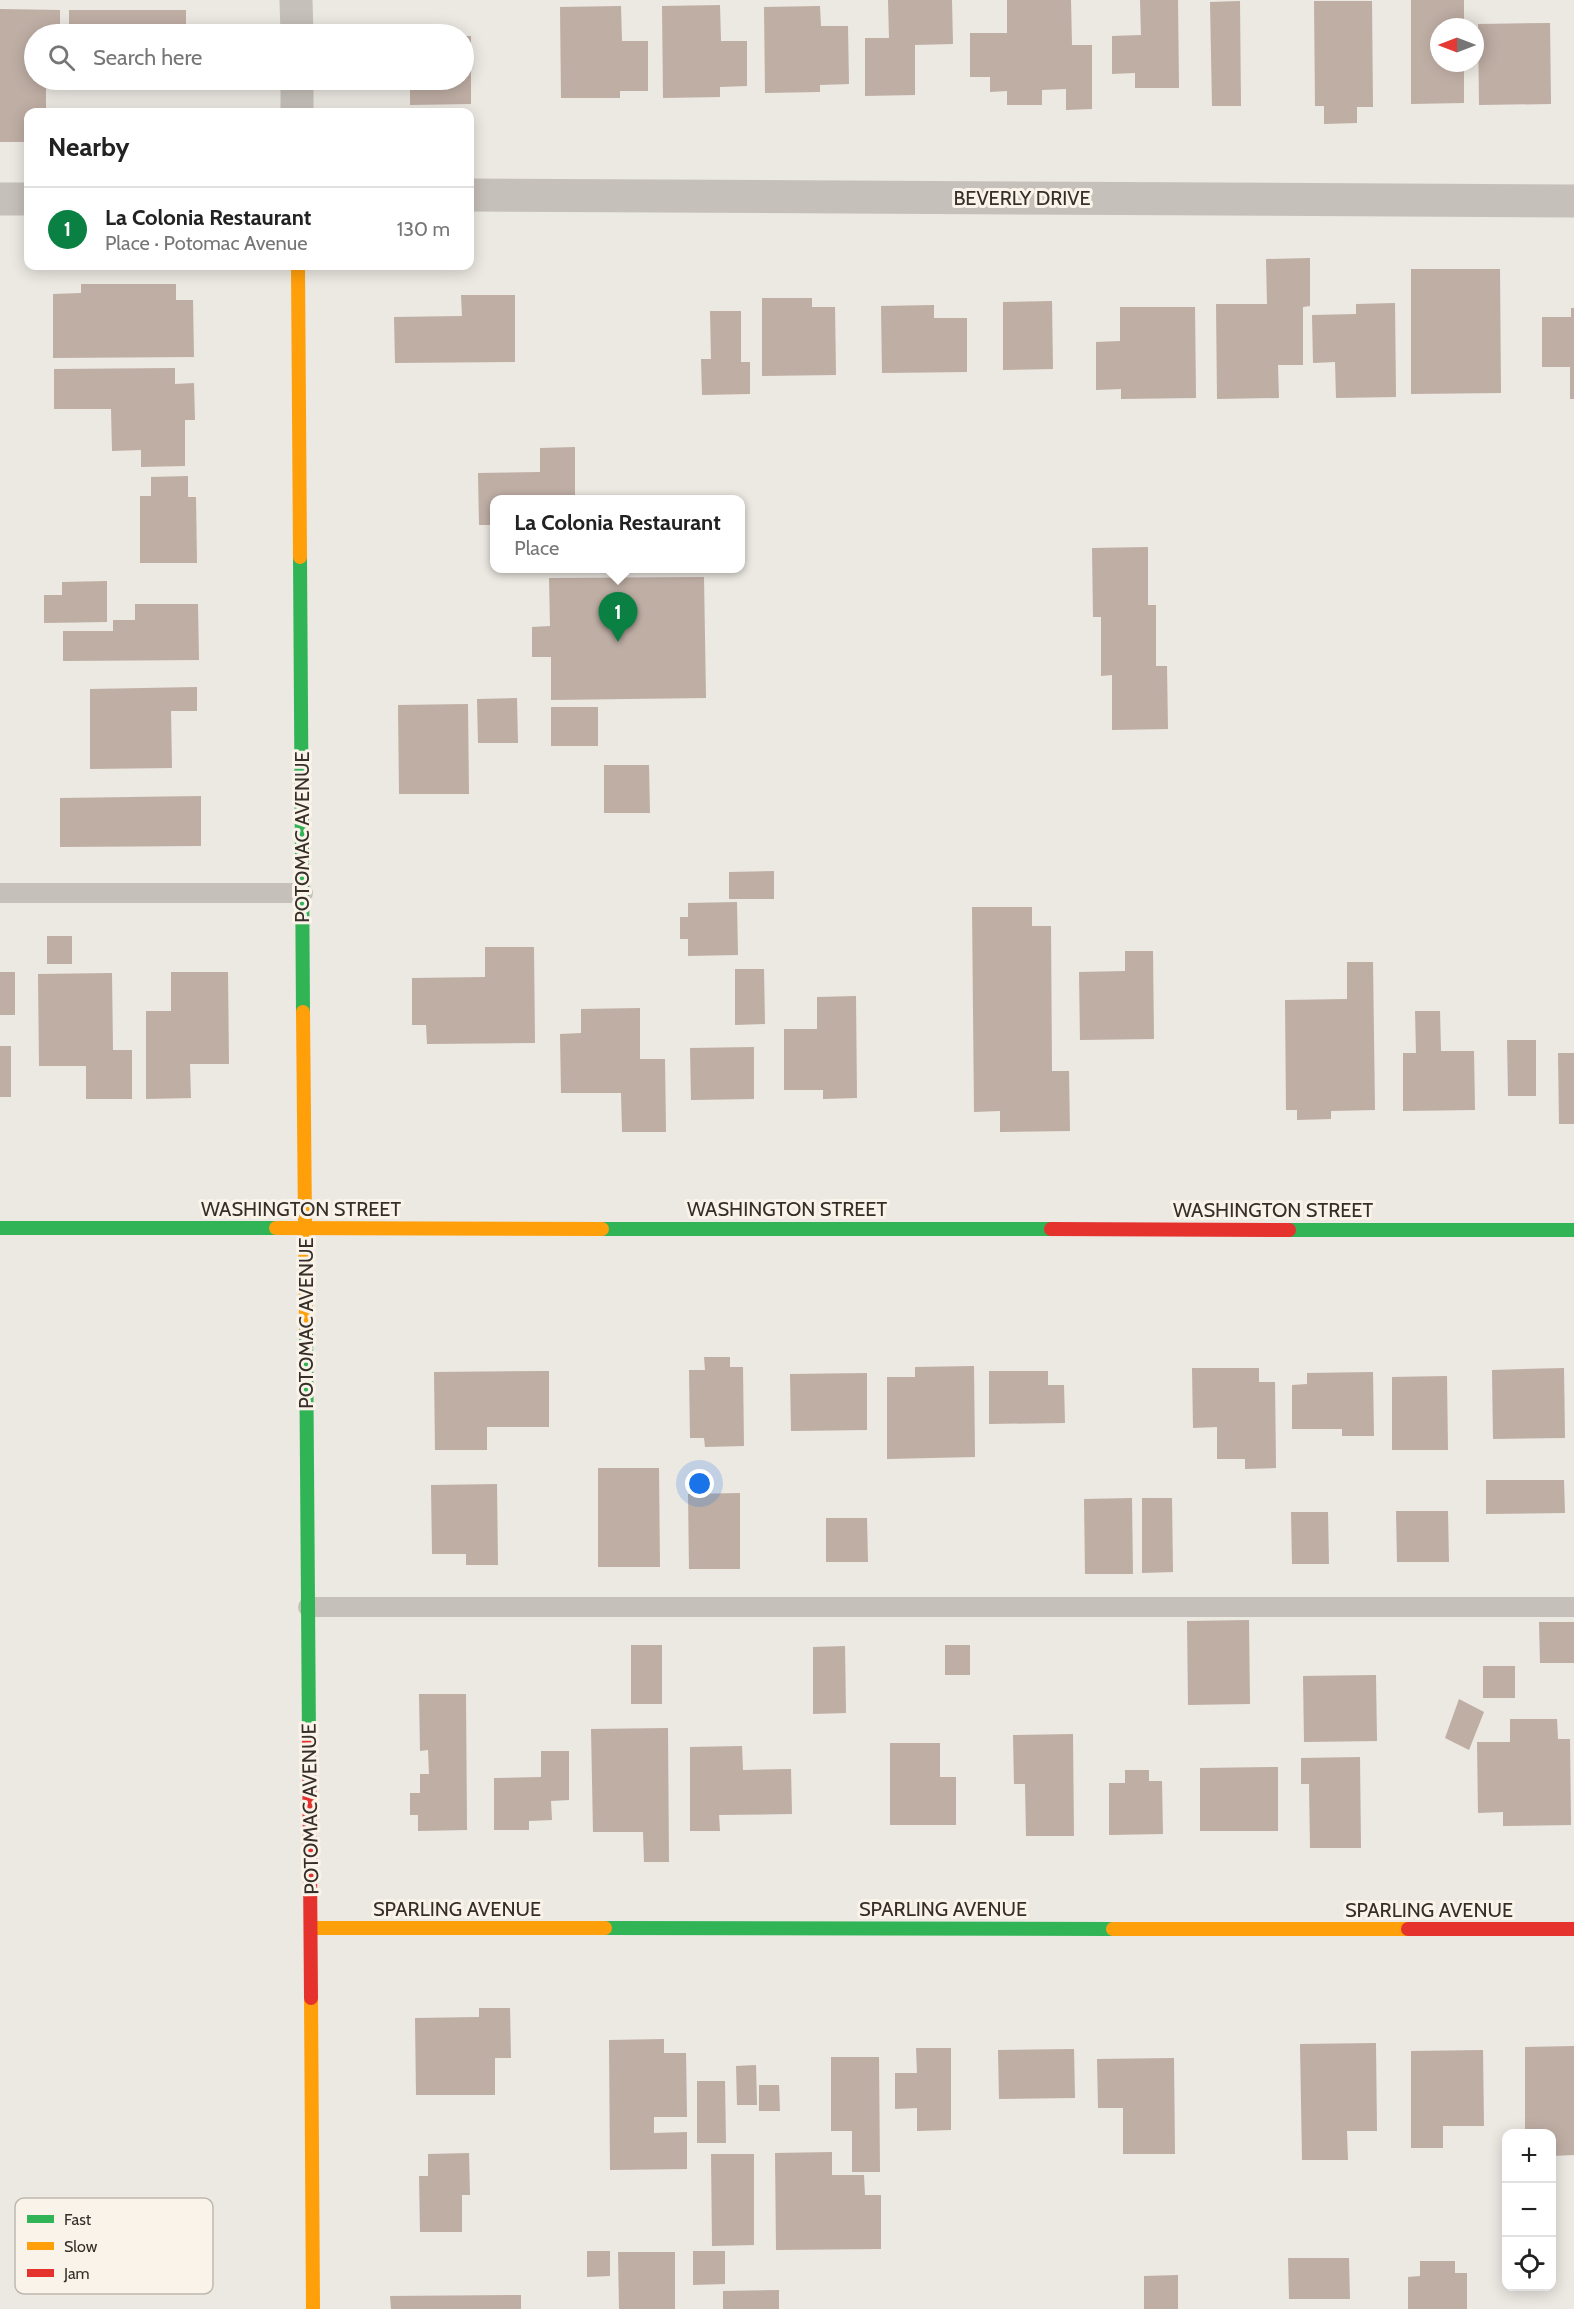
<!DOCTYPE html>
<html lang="en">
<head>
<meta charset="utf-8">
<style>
	:root { --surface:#fff; --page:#f2f2f2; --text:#222; --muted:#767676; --line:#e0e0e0; --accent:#0b8043 }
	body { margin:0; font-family:Cabin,sans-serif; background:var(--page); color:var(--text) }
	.controls { position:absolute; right:18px; bottom:18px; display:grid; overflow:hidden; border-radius:12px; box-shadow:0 3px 15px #0003 }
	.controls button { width:54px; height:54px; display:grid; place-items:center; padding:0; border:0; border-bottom:2px solid var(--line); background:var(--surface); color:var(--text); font:30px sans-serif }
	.compass { position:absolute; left:1430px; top:18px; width:54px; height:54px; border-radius:50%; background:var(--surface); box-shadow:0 3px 15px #0003; rotate:270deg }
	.you { position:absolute; left:700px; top:1484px; width:21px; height:21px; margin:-15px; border:4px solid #fff; border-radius:50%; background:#1a73e8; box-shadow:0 0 0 9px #1a73e833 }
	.badge { display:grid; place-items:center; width:39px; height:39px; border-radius:50%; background:var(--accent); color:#fff; font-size:20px; font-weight:700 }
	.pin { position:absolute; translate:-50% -50px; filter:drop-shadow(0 2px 3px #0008) }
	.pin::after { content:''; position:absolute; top:32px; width:21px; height:18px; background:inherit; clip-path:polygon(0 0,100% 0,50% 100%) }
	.popup { position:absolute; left:490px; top:495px; width:255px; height:78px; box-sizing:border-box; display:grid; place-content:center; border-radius:12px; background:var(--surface); filter:drop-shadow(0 2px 4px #0005); font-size:20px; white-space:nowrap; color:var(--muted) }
	.popup b { font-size:22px; color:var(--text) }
	.popup::after { content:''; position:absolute; left:50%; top:100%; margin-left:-12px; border:12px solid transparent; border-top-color:var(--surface) }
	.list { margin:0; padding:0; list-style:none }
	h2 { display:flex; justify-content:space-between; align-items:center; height:78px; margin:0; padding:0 24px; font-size:26px }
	h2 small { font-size:20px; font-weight:400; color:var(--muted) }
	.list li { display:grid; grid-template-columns:39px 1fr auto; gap:18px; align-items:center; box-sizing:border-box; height:84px; padding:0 24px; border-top:2px solid var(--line) }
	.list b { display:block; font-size:22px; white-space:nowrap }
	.list p { margin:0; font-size:20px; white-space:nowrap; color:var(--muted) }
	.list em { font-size:20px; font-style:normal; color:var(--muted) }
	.icon { flex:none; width:33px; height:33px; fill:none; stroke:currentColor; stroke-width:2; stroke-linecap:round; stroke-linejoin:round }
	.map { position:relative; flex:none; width:1574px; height:2309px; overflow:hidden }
	.search { position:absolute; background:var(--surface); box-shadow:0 3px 15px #0003; left:24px; top:24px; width:450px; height:66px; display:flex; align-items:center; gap:15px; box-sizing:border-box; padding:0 21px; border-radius:33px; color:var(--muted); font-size:22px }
	.panel { position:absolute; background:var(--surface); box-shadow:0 3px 15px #0003; left:24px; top:108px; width:450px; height:162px; border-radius:12px }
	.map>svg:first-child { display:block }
</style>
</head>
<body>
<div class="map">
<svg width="1574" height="2309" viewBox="0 0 1574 2309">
	<rect width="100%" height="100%" fill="#ece8e2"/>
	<!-- building -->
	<g fill="#bfaea4">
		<path d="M888,0H952L953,44L915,45V95L865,96V38H889Z"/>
		<path d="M1007,0H1071L1072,45H1092V109L1066,110V89L1042,90V105H1007V91L990,92V77H970V33H1007Z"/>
		<path d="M1140,0H1178L1179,88H1135V73L1112,74V36L1141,35Z"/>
		<path d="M1411,0H1464V27H1439V63H1464V103L1411,104Z"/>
		<path d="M1240,1L1241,106H1212L1210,2Z"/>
		<path d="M1314,1H1372L1373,107H1357V123L1324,124V106H1315Z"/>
		<path d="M720,5L721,41H747V86L720,87V97L663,98L662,6Z"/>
		<path d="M621,6L622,41H648V91H620V98H561L560,7Z"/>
		<path d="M820,6L821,26H848L849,84L820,85V92L765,93L764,7Z"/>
		<path d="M0,9L60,10V34H34V80H46V112H28V142H0Z"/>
		<rect x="69" y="10" width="117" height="24"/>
		<path d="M1550,23L1551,104L1479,105L1478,24Z"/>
		<path d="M464,36H471V104L410,105V80H464Z"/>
		<path d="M1310,258V306L1303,307V365H1278L1279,398L1217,399L1216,304H1267L1266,259Z"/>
		<path d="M1411,269H1500L1501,393L1411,394Z"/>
		<path d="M81,284H176V300H193L194,357L53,358V294L81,293Z"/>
		<path d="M461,295H515V362L395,363L394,317L462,316Z"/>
		<path d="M762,298H812V307H835L836,375L762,376Z"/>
		<path d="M1052,301L1053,369L1003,370V302Z"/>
		<path d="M1395,303L1396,397L1336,398L1335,362L1313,363L1312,315L1356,314V304Z"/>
		<path d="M934,305V318H967V372L882,373L881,306Z"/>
		<path d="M1120,307H1195L1196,398L1121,399V389L1096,390V342L1120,341Z"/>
		<path d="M1571,308H1574V399H1570V367H1542V317H1571Z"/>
		<path d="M710,311H741V362H750V394L702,395L701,359H711Z"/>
		<path d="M175,368V384L194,383L195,420H185V466L141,467V450L112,451L111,409H54V369Z"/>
		<path d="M575,447V500H495V525H479L478,473L540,472V448Z"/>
		<path d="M188,476V497H196L197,563H140V496H151V477Z"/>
		<path d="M1148,547V605H1156V666H1167L1168,729L1112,730V675L1101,676V617H1093L1092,548Z"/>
		<path d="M704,577L706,698L551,700V657H532V627L550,626L549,578Z"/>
		<path d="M107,581V622L44,623V595H62V582Z"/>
		<path d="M135,604H198L199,660L63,661V631H113V620H135Z"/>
		<path d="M197,687V711H171L172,768L90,769V689Z"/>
		<path d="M517,698L518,743H478L477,699Z"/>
		<path d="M468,704L469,794H399L398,705Z"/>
		<rect x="551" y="707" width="47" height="39"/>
		<path d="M604,765H649L650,813H604Z"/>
		<path d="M201,796V846L60,847V798Z"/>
		<path d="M774,871V899H729V872Z"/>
		<path d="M737,902L738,955L688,956V939H680V917H688V903Z"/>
		<path d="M972,907H1032V926H1051L1052,1071H1069L1070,1131L1000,1132V1111L974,1112Z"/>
		<rect x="47" y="936" width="25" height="28"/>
		<path d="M485,947H534L535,1043L427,1044L426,1025H412V978L485,977Z"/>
		<path d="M1125,951H1153L1154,1039L1080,1040L1079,972L1125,971Z"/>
		<path d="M1347,962H1373L1375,1110L1331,1111V1119L1297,1120V1110H1286L1285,1000L1347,999Z"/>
		<path d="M735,969H764L765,1024L735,1025Z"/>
		<rect x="0" y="972" width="15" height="43"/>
		<path d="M171,972H228L229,1064H190L191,1098L146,1099V1011H171Z"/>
		<path d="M112,973L113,1050H132V1099H86V1066H39L38,974Z"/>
		<path d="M856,996L857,1098L823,1099V1090H784V1029H817V997Z"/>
		<path d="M640,1008V1059H665L666,1132H622L621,1093H561L560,1034L581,1033V1009Z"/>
		<path d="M1415,1011H1440L1441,1051H1474L1475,1110L1403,1111V1053H1416Z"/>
		<path d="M1507,1040H1536V1096H1508Z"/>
		<rect x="0" y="1046" width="11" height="51"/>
		<path d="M754,1047V1099L691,1100L690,1048Z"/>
		<path d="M1558,1053H1574V1124H1559Z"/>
		<path d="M704,1357H730V1367H743L744,1446L705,1447L704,1438H690L689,1370H705Z"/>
		<path d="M974,1366L975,1457L887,1459V1377H915V1367Z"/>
		<path d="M1192,1368H1259V1382H1275L1276,1468L1245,1469V1459H1217V1427L1193,1428Z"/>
		<path d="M1564,1368L1565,1438L1493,1439L1492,1370Z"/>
		<path d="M549,1371V1427H487V1450H435L434,1372Z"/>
		<path d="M989,1371H1048V1385H1064L1065,1423L989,1424Z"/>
		<path d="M1373,1372L1374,1436H1342V1429H1292V1385L1307,1384V1373Z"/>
		<path d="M867,1373V1430L791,1431L790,1374Z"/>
		<path d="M1447,1376L1448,1450H1392V1377Z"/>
		<path d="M598,1468H659L660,1567H598Z"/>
		<path d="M1486,1480H1564L1565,1513L1486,1514Z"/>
		<path d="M497,1484L498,1565H466V1554H432L431,1485Z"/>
		<path d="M740,1493V1569H689L688,1494Z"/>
		<path d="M1132,1498L1133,1574H1085L1084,1499Z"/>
		<path d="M1142,1498H1172L1173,1572L1142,1573Z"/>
		<path d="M1396,1511H1448L1449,1562H1397Z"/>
		<path d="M1291,1512H1328L1329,1564H1292Z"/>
		<path d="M826,1518H867L868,1562H826Z"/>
		<path d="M1249,1620L1250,1704L1188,1705L1187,1621Z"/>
		<path d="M1539,1622H1574V1663H1540Z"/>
		<rect x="631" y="1645" width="31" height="59"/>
		<rect x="945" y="1645" width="25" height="30"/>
		<path d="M845,1646L846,1713L813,1714V1647Z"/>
		<rect x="1483" y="1666" width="32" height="32"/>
		<path d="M1376,1675L1377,1741L1304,1742L1303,1676Z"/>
		<path d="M419,1694H466L467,1830L418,1831V1815H410V1793H420V1774H429L428,1750L420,1751Z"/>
		<path d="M1459,1699L1484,1712L1469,1750L1445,1738Z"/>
		<path d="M1510,1719H1557L1558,1739H1570L1571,1825L1503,1826V1812L1478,1813L1477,1742H1510Z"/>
		<path d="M668,1728L669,1862H644L643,1832H593L591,1729Z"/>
		<path d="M1073,1734L1074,1836H1026L1025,1784H1014L1013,1735Z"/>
		<path d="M890,1743H940V1777H956V1825H890Z"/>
		<path d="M742,1746L743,1770L791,1769L792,1814L719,1815L720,1831H690V1747Z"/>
		<path d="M541,1751H569V1800L551,1801L552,1820L529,1821V1830H494V1778L541,1777Z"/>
		<path d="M1360,1757L1361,1848H1310L1309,1784H1301V1758Z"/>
		<path d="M1278,1767V1831H1200V1768Z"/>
		<path d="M1125,1770H1149V1781H1162L1163,1834L1109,1835V1783H1125Z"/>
		<path d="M479,2008H510L511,2058H495V2095H416L415,2018L479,2017Z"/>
		<path d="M664,2039V2053H686L687,2117H654V2133L687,2132V2169L610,2170L609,2040Z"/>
		<path d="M1376,2043L1377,2131H1347L1348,2160H1302L1300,2044Z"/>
		<path d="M1574,2046V2155L1552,2156V2134H1525V2047Z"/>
		<path d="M916,2048H951V2130L917,2131V2108L895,2109V2073H917Z"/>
		<path d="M1074,2049L1075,2098L999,2099L998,2050Z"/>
		<path d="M1483,2050L1484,2126H1443V2148H1411V2051Z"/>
		<path d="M831,2057H879L880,2172H852V2131H831Z"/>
		<path d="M1174,2058L1175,2154H1123V2108H1098L1097,2059Z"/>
		<path d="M756,2065L757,2105H737L736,2066Z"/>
		<path d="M697,2081H725L726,2143H697Z"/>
		<path d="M759,2085H779L780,2111H759Z"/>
		<path d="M832,2152V2175H864L865,2195H881V2249L776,2250L775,2153Z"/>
		<path d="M469,2153L470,2195H462V2232H420L419,2176H428V2154Z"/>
		<path d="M711,2154H754V2245L712,2246Z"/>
		<path d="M587,2251H610V2276L587,2277Z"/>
		<path d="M693,2251H725V2284L693,2285Z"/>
		<path d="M618,2252H675V2309H619Z"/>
		<path d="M1288,2258H1349L1350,2299H1289Z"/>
		<path d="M1420,2261H1455V2273H1467V2309H1408V2277L1420,2276Z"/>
		<path d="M1178,2275V2309H1144V2276Z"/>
		<path d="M779,2290V2309H723V2291Z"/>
		<path d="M521,2295V2309H391L390,2296Z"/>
	</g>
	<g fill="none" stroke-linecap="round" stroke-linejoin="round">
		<!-- lane -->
		<g stroke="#c6c0ba" stroke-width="20">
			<path d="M0,893H303"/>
			<path d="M308,1607H1574"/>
		</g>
		<!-- street -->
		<g stroke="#c6c0ba" stroke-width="33">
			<path d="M296,0L297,34"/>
			<path d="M297,80V112"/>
			<path d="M470,195L1574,201"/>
			<path d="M0,199H28"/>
		</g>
		<!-- fast -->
		<g stroke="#30b455" stroke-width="14">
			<path d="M300,557L303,1012"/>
			<path d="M0,1228H276"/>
			<path d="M602,1229H1051"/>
			<path d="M1289,1230H1574"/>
			<path d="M306,1328L309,1740"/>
			<path d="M605,1928L1113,1929"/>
		</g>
		<!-- slow -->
		<g stroke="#ff9f0a" stroke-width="14">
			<path d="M298,266L300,557"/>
			<path d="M303,1012L306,1328"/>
			<path d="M276,1228L602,1229"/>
			<path d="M311,1928H605"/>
			<path d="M1113,1929H1408"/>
			<path d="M311,1998L313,2309"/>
		</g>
		<!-- jam -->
		<g stroke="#e5322d" stroke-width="14">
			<path d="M1051,1229L1289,1230"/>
			<path d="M309,1740L311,1998"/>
			<path d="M1408,1929H1574"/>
		</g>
	</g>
	<g text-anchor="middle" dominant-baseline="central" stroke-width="6" stroke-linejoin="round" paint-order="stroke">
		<!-- street labels -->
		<g font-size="20" fill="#362e28" stroke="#f9f3e9">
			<text x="1022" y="198">BEVERLY DRIVE</text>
			<text transform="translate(302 837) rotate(-90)">POTOMAC AVENUE</text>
			<text x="301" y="1209">WASHINGTON STREET</text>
			<text x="787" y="1209">WASHINGTON STREET</text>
			<text x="1273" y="1210">WASHINGTON STREET</text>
			<text transform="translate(306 1323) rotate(-90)">POTOMAC AVENUE</text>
			<text transform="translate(310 1809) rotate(-91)">POTOMAC AVENUE</text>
			<text x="457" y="1909">SPARLING AVENUE</text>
			<text x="943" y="1909">SPARLING AVENUE</text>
			<text x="1429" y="1910">SPARLING AVENUE</text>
		</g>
	</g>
	<!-- legend -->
	<rect x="15" y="2198" width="198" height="96" rx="9" fill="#f9f3e9" stroke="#beb8af" stroke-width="1.5"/>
	<rect x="27" y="2215" width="27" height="8" fill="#30b455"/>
	<rect x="27" y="2242" width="27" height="8" fill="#ff9f0a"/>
	<rect x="27" y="2269" width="27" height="8" fill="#e5322d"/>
	<g font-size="16" fill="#362e28">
		<text x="64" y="2225">Fast</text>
		<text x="64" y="2252">Slow</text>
		<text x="64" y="2279">Jam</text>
	</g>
</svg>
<div class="controls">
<button>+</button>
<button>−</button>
<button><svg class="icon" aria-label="locate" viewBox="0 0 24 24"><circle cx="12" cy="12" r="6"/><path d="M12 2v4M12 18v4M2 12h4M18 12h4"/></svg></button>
</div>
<svg class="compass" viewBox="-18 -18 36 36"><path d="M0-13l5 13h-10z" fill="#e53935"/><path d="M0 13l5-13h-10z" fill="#767676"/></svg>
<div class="you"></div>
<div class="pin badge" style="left:618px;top:642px">1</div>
<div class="popup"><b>La Colonia Restaurant</b>Place</div>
<div class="search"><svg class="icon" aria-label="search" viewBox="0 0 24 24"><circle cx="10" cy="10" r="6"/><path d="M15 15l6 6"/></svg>Search here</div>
<section class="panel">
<h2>Nearby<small></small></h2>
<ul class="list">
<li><span class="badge">1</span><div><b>La Colonia Restaurant</b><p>Place · Potomac Avenue</p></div><em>130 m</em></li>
</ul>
</section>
</div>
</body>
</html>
